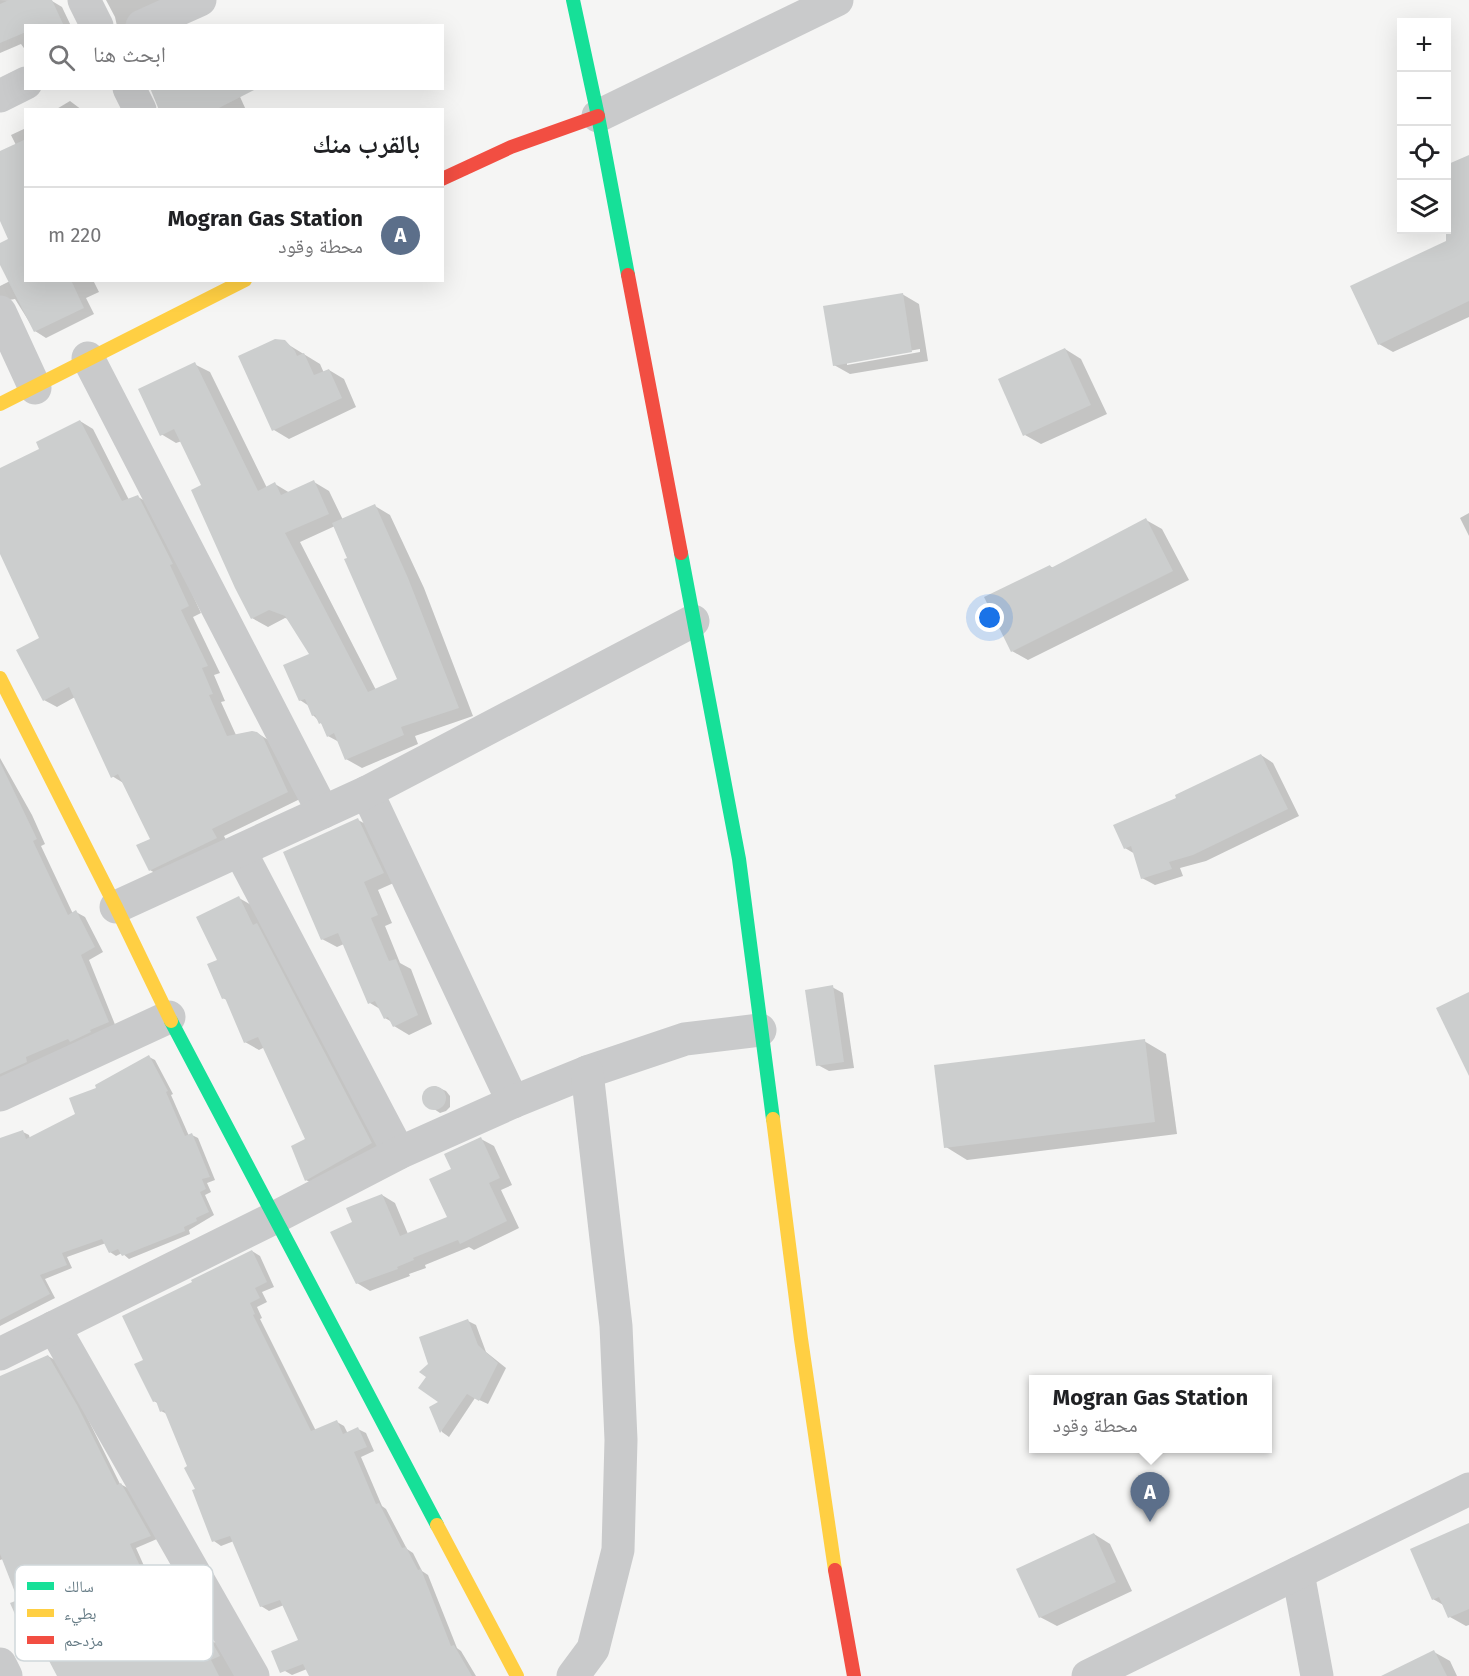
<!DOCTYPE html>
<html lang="ar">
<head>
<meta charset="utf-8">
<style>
	:root { --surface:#fff; --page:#f6f6f6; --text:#202124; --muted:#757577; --line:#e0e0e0; --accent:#565c61 }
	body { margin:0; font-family:"Fira Sans","Noto Naskh Arabic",sans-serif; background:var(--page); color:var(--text); direction:rtl }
	.controls { position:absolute; right:18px; top:18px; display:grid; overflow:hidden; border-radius:0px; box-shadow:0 6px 24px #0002 }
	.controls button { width:54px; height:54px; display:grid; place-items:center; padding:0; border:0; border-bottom:2px solid var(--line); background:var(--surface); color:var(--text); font:30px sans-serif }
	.you { position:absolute; left:990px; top:618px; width:21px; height:21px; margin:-15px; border:4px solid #fff; border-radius:50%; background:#1a73e8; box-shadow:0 0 0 9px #1a73e833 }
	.badge { display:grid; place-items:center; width:39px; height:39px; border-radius:50%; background:var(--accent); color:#fff; font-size:20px; font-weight:700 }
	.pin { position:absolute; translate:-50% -50px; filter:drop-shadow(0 2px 3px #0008) }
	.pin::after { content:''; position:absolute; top:32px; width:21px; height:18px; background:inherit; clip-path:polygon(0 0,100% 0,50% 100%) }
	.popup { position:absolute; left:1029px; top:1375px; width:243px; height:78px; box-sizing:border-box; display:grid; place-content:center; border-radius:0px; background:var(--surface); filter:drop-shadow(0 2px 4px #0005); font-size:20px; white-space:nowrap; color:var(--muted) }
	.popup b { font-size:22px; color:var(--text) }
	.popup::after { content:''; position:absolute; left:50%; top:100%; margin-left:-12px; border:12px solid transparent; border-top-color:var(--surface) }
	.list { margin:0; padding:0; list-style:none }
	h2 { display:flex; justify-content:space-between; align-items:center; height:78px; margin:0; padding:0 24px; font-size:26px }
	h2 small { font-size:20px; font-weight:400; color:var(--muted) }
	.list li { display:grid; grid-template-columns:39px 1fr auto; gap:18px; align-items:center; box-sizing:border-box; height:96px; padding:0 24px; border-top:2px solid var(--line) }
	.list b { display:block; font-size:22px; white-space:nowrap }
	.list p { margin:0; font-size:20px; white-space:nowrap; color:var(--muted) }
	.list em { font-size:20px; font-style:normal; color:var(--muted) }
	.icon { flex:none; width:33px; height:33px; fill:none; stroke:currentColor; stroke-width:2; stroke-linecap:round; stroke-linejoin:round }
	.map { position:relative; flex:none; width:1469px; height:1676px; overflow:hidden; direction:ltr }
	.search { position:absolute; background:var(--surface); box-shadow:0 6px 24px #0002; left:24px; top:24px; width:420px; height:66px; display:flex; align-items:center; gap:15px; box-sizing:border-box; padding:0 21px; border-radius:0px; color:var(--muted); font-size:22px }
	.panel { position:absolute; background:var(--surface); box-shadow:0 6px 24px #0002; left:24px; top:108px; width:420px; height:174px; border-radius:0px; direction:rtl }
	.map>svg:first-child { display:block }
</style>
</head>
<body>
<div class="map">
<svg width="1469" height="1676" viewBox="0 0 1469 1676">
	<rect width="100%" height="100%" fill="#f5f5f4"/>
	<!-- shadow -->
	<g fill="#0003" fill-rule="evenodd">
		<path d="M0,0L52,1L62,7L71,26H26V51L21,44L0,53Z"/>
		<path d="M106,0H174L139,26H117L115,17Z"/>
		<path d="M236,88L246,110H161Z"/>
		<path d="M70,101L82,110H55Z"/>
		<path d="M26,128V280H93L99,292L86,298L94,314L46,338L35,331L15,299L3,301L0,303V286L10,281L0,261V245L10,240L0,218V153L16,145L11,135Z"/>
		<path d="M1469,160V317L1393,352L1379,344L1450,240L1445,230Z"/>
		<path d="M902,294L919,304L928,361L850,374L834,365ZM920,349V352L847,365V362Z"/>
		<path d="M284,342L320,364L324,373L329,370L344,379L356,407L289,439L274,430L240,356Z"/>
		<path d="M1065,349L1081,359L1107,414L1041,444L1025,435Z"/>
		<path d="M194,364L210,372L267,488L275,484L290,493L314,482L329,491L343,520L375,506L390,515L424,588L473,716L415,736L418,744L362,768L346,759L339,742L328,736L324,726L313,715L309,706L300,700L311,655L289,619L285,618L268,627L252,618L203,486L182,441L176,443L161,434ZM335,526L399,679L376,690L300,542Z"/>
		<path d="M80,421L93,429L129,500L138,497L151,504L201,613L193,617L220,673L214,675L225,701L221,702L236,735L257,733L270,741L300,799L224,836L229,846L163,878L150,870L152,839L125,784L112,776L75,697L57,707L44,700L41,638L0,540V473L42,450Z"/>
		<path d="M1469,513V536L1460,518Z"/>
		<path d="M1146,520L1162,529L1189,580L1028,660L1012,651L1050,566L1053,568Z"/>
		<path d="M1261,755L1273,763L1299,816L1206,861L1180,868L1183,876L1155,885L1142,878L1135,854L1125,848L1178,798Z"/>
		<path d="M0,758L32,815L45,844L41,846L73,914L76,912L85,917L103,952L89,960L116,1027L0,1083Z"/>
		<path d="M358,820L373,828L398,881L378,890L392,923L385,926L400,963L411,969L432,1024L409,1035L394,1026L392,1022L385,1018L380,1009L370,1003L344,944L337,947L322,939Z"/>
		<path d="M239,898L253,906L385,1151L319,1187L306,1180L307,1139L265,1047L259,1050L245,1042L227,1000L223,998L219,960Z"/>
		<path d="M832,987L843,993L854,1068L829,1071L818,1065Z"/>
		<path d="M1144,1041L1166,1054L1177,1134L967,1160L946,1147Z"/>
		<path d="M149,1057L155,1060L173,1094L171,1095L189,1136L192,1135L198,1138L215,1180L207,1183L211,1192L205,1195L214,1215L189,1230L190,1234L129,1259L122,1253L116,1256L110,1252L106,1243L67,1257L72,1268L45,1279L55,1298L0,1326V1140L23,1132L29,1135L30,1139L76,1115L98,1089Z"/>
		<path d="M435,1086L446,1091L450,1096V1107L446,1111L440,1113L425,1103L423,1097L425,1092Z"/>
		<path d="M481,1139L494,1146L512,1185L501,1190L519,1228L474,1250L469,1247L425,1265L426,1268L409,1274L410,1276L370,1291L357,1283L354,1223L382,1195L395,1203L408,1234L449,1217Z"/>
		<path d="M252,1251L260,1256L274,1287L262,1292L267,1302L257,1307L262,1318L260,1319L316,1431L337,1422L344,1426L348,1434L358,1429L366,1433L374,1451L361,1457L382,1506L386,1509L407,1549L413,1553L422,1571L428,1575L457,1648L461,1651L476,1676H311L307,1669L292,1675L285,1671L300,1641L284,1605L269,1611L261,1606L234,1541L221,1546L214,1541L189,1467L167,1414L161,1411L159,1404L154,1401L145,1360Z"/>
		<path d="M468,1321L476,1325L486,1352L506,1368L488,1404L475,1398L449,1437L442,1432L431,1408L441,1402Z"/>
		<path d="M48,1356L55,1360L84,1411L120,1484L128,1488L157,1539L136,1548L158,1597L179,1587L186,1590L208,1639L216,1643L235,1676H59L39,1639L34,1642L27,1638L20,1601L3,1559L0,1560V1381Z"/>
		<path d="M1469,1525V1625L1466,1626L1450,1617L1445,1606L1433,1599Z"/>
		<path d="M1094,1534L1110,1544L1132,1591L1057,1626L1040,1617Z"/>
		<path d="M1434,1652L1450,1661L1457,1676H1385Z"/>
	</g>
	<!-- building -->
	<g fill="#cccece">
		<path d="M9,0H52L64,26H26V32L0,43V4Z"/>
		<path d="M150,88H258L215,110H159Z"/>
		<path d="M26,139V280H71L84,308L34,332L0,265V243L8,239L0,221V151Z"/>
		<path d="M1469,155V301L1378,345L1350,286L1446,241V165Z"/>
		<path d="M903,293L912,352L833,366L823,306Z"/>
		<path d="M275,339L285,340L295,351L297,356L304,353L314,375L329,369L342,398L272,431L238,356Z"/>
		<path d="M1065,348L1091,405L1023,436L998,379Z"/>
		<path d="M195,362L258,491L275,482L281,495L314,480L329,514L285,533L368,692L397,679L344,559L347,558L332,523L375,504L408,578L459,708L401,727L404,735L345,760L334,733L327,737L321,723L319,724L315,715L312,716L305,699L299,701L283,665L309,654L285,616L269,610L251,619L235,588L191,490L201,485L174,429L160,436L138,389Z"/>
		<path d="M80,420L122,501L138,495L173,564L170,565L189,606L181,610L208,666L202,668L213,694L209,695L227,736L252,731L257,732L263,737L288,792L212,829L217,838L149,871L136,845L150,839L118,774L111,778L69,687L43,701L16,650L39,638L0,554V468L39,449L36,442Z"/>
		<path d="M1146,518L1173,571L1011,652L984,597L1050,565L1051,568Z"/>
		<path d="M1261,754L1288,809L1193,855L1169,862L1172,869L1141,879L1131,846L1124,849L1113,825L1176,798L1175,795Z"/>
		<path d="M0,762L37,839L33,841L68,915L76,910L95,947L81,955L109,1022L90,1030L91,1032L70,1042L68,1039L26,1057L27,1062L0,1074Z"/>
		<path d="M358,818L384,873L364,882L378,915L371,918L389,961L396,959L418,1015L393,1027L388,1017L384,1019L375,1001L368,1004L338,933L321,940L283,852Z"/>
		<path d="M239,896L253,925L257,923L372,1143L305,1181L291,1146L305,1139L258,1037L244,1043L225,998L222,999L207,964L217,960L196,917Z"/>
		<path d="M833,985L844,1062L816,1066L805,990Z"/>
		<path d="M1469,992V1076L1436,1008Z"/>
		<path d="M1145,1039L1155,1122L944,1148L934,1065Z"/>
		<path d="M149,1055L168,1091L166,1092L185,1136L192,1133L210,1177L202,1179L206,1189L200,1192L209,1212L196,1218L197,1221L184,1227L185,1231L122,1256L118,1249L109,1253L102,1239L62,1253L67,1265L40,1275L50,1294L0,1320V1138L23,1130L26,1139L75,1114L69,1098L96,1088L95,1085Z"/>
		<circle cx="434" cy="1098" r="12"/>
		<path d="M481,1137L500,1178L489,1183L507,1221L460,1244L458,1240L413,1258L414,1260L397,1267L398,1269L356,1284L330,1232L352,1222L346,1208L382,1194L400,1236L447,1217L429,1179L451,1169L444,1154Z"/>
		<path d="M252,1250L267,1282L255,1288L260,1298L250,1303L255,1314L253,1315L311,1431L337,1420L343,1434L358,1427L367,1447L354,1452L376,1504L379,1503L402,1548L406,1547L418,1570L421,1569L451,1646L454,1645L472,1676H309L303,1664L280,1673L271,1651L298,1640L280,1600L260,1607L230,1536L212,1542L192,1490L195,1489L184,1468L187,1466L164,1410L160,1412L156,1401L153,1402L134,1364L143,1360L122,1316L192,1282L191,1280Z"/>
		<path d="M468,1319L478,1345L498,1363L479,1401L467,1394L440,1433L429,1407L438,1402L418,1388L426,1377L419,1372L428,1364L419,1337Z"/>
		<path d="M48,1355L77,1405L117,1485L121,1483L151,1536L130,1544L154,1597L180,1585L204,1639L209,1637L220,1656L211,1660L219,1676H57L35,1634L26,1639L10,1603L18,1600L0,1554V1376Z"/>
		<path d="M1469,1523V1609L1448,1618L1439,1597L1432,1600L1410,1549Z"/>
		<path d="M1094,1533L1116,1582L1039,1618L1016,1569Z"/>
		<path d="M1434,1650L1447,1676H1381Z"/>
	</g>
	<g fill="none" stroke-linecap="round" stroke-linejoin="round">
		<!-- street -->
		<g stroke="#c9cacb" stroke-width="33">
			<path d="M84,0L97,26"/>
			<path d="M142,26L200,0"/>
			<path d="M129,88L140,110"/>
			<path d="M0,96L26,83"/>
			<path d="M598,116L837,0"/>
			<path d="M0,312L35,388"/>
			<path d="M88,358L323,812"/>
			<path d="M367,792L513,1102"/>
			<path d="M240,851L399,1153"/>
			<path d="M116,907L367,792L693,621"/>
			<path d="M0,1095L169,1017"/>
			<path d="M54,1327L253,1676"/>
			<path d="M0,1354L274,1218L399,1153L513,1102L587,1072L685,1039L760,1030"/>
			<path d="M1298,1573L1317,1676"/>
			<path d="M0,1664L6,1676"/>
			<path d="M573,1676L593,1649L618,1550L621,1440L616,1326L587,1072"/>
			<path d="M1088,1676L1469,1489"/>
		</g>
		<!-- fast -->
		<g stroke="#16e098" stroke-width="14">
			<path d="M573,0L598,116L628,275"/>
			<path d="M681,553L739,859L773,1119"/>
			<path d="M171,1021L437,1525"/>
		</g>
		<!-- slow -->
		<g stroke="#ffcf43" stroke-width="14">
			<path d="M0,404L245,280"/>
			<path d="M0,678L116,907L171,1021"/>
			<path d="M773,1119L801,1339L835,1570"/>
			<path d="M437,1525L517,1676"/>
		</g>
		<!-- jam -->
		<g stroke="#f24e42" stroke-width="14">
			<path d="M442,179L511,147L598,116"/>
			<path d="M628,275L681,553"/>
			<path d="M835,1570L854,1676"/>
		</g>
	</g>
	<!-- legend -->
	<rect x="15" y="1565" width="198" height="96" rx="9" fill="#fff" stroke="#d0d7da" stroke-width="1.5"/>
	<rect x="27" y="1582" width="27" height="8" fill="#16e098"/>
	<rect x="27" y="1609" width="27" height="8" fill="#ffcf43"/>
	<rect x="27" y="1636" width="27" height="8" fill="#f24e42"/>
	<g font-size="16" fill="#647a84">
		<text x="64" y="1592">سالك</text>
		<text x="64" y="1619">بطيء</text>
		<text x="64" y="1646">مزدحم</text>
	</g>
</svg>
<div class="controls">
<button>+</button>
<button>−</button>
<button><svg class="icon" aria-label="locate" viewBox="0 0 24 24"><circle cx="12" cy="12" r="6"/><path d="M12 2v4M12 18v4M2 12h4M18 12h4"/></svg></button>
<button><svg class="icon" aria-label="layers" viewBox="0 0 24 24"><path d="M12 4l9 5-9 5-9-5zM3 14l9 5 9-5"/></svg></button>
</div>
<div class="you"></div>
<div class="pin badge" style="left:1150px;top:1522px;background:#5c6f8a">A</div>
<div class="popup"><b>Mogran Gas Station</b>محطة وقود</div>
<div class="search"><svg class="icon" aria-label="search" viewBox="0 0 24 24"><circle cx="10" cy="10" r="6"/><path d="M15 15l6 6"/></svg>ابحث هنا</div>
<section class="panel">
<h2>بالقرب منك<small></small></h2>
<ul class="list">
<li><span class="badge" style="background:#5c6f8a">A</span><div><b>Mogran Gas Station</b><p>محطة وقود</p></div><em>220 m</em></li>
</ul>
</section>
</div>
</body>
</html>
